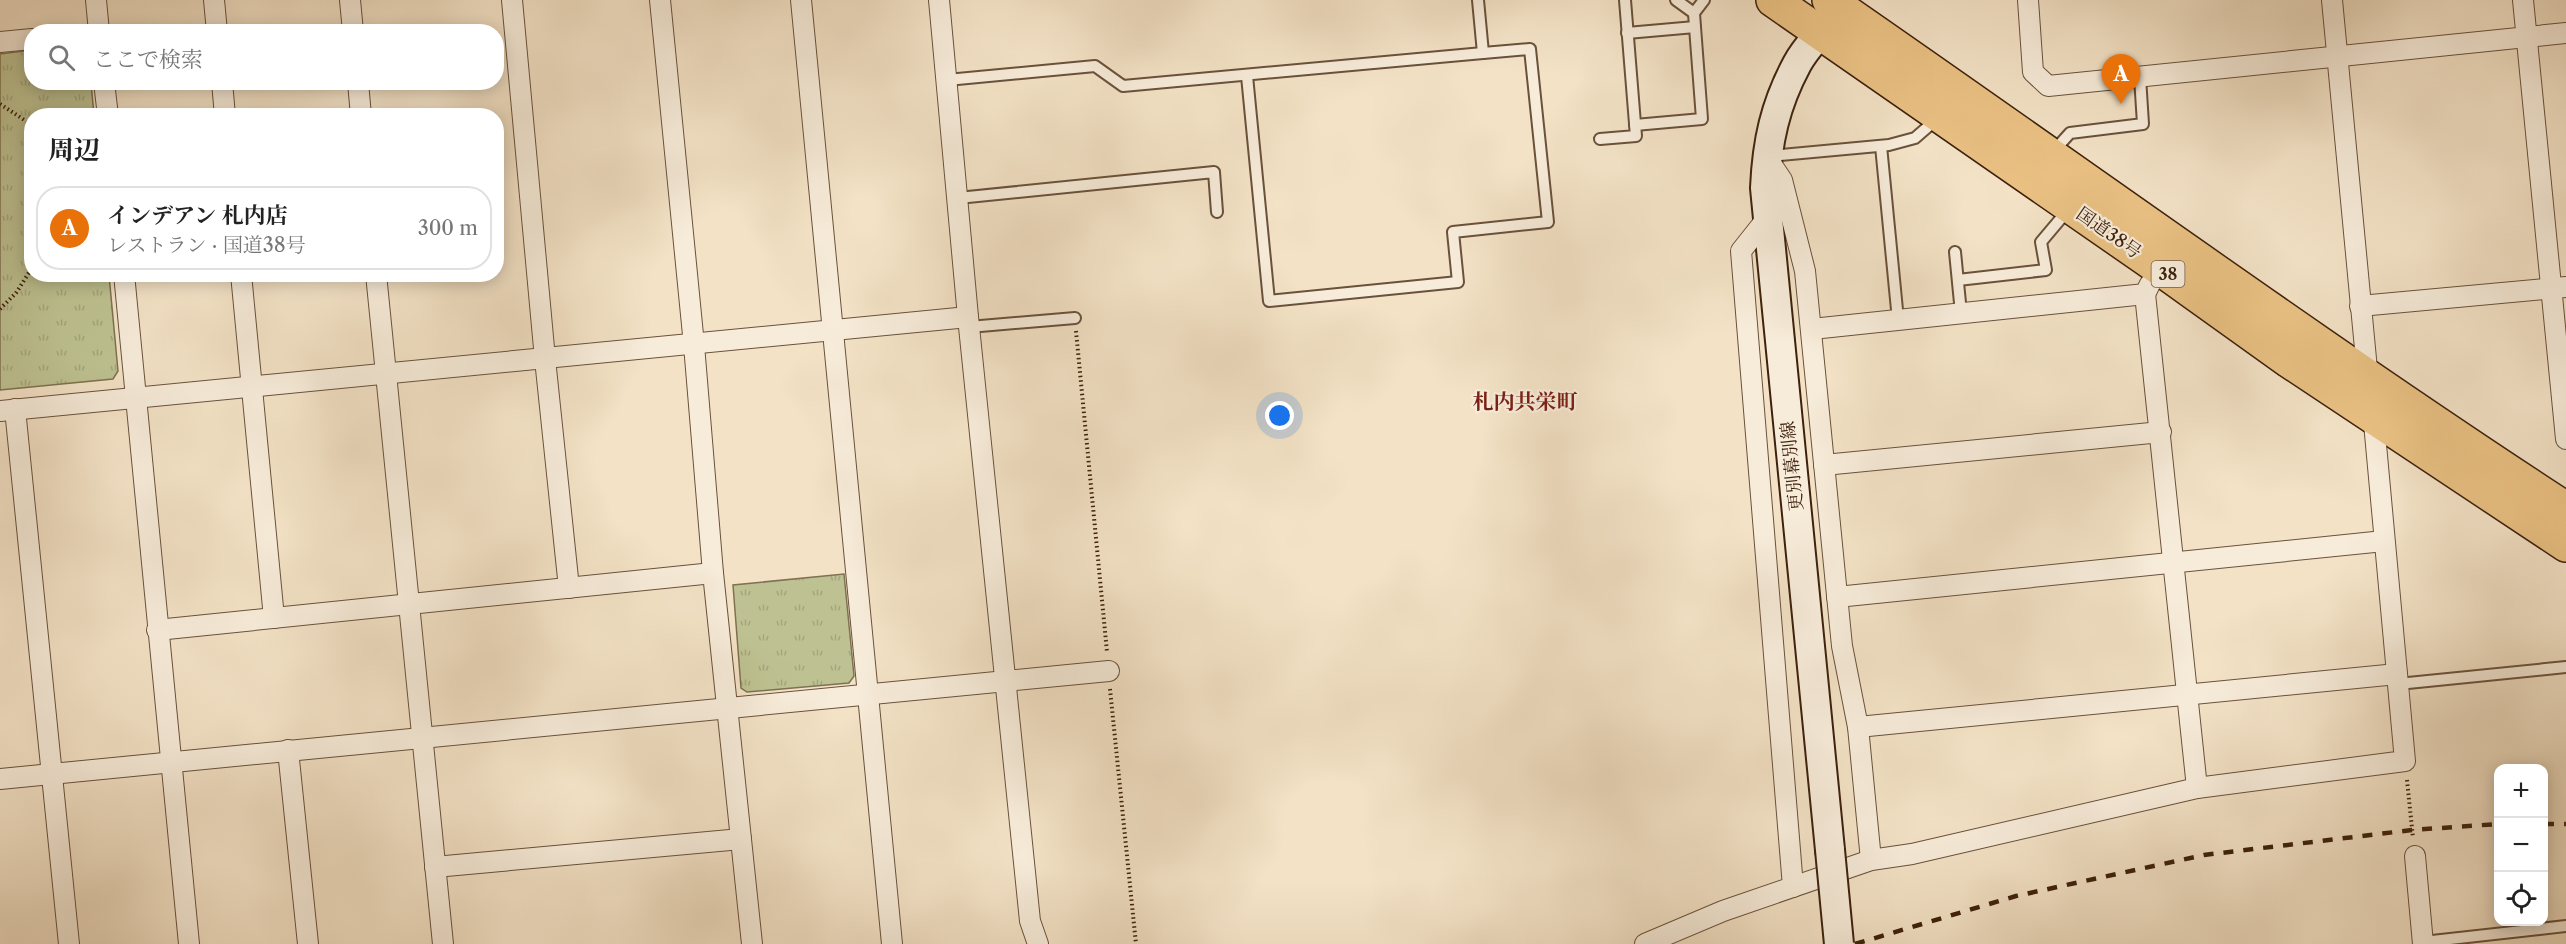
<!DOCTYPE html>
<html lang="ja">
<head>
<meta charset="utf-8">
<style>
	:root { --surface:#fff; --page:#f6f6f6; --text:#222; --muted:#767676; --line:#e0e0e0; --accent:#8f2418 }
	body { margin:0; font-family:"Libre Caslon Text","Noto Serif JP",serif; background:var(--page); color:var(--text) }
	.controls { position:absolute; right:18px; bottom:18px; display:grid; overflow:hidden; border-radius:12px; box-shadow:0 3px 15px #0003 }
	.controls button { width:54px; height:54px; display:grid; place-items:center; padding:0; border:0; border-bottom:2px solid var(--line); background:var(--surface); color:var(--text); font:30px sans-serif }
	.you { position:absolute; left:1280px; top:416px; width:21px; height:21px; margin:-15px; border:4px solid #fff; border-radius:50%; background:#1a73e8; box-shadow:0 0 0 9px #1a73e833 }
	.badge { display:grid; place-items:center; width:39px; height:39px; border-radius:50%; background:var(--accent); color:#fff; font-size:20px; font-weight:700 }
	.pin { position:absolute; translate:-50% -50px; filter:drop-shadow(0 2px 3px #0008) }
	.pin::after { content:''; position:absolute; top:32px; width:21px; height:18px; background:inherit; clip-path:polygon(0 0,100% 0,50% 100%) }
	.list { margin:0; padding:0; list-style:none }
	h2 { display:flex; justify-content:space-between; align-items:center; height:78px; margin:0; padding:0 24px; font-size:26px }
	h2 small { font-size:20px; font-weight:400; color:var(--muted) }
	.list li { display:grid; grid-template-columns:39px 1fr auto; gap:18px; align-items:center; box-sizing:border-box; height:84px; margin:0 12px 12px; padding:0 12px; border:2px solid var(--line); border-radius:24px }
	.list b { display:block; font-size:22px; white-space:nowrap }
	.list p { margin:0; font-size:20px; white-space:nowrap; color:var(--muted) }
	.list em { font-size:20px; font-style:normal; color:var(--muted) }
	.icon { flex:none; width:33px; height:33px; fill:none; stroke:currentColor; stroke-width:2; stroke-linecap:round; stroke-linejoin:round }
	.map { position:relative; flex:none; width:2566px; height:944px; overflow:hidden }
	.search { position:absolute; background:var(--surface); box-shadow:0 3px 15px #0003; left:24px; top:24px; width:480px; height:66px; display:flex; align-items:center; gap:15px; box-sizing:border-box; padding:0 21px; border-radius:24px; color:var(--muted); font-size:22px }
	.panel { position:absolute; background:var(--surface); box-shadow:0 3px 15px #0003; left:24px; top:108px; width:480px; height:174px; border-radius:24px }
	.map>svg:first-child { display:block }
</style>
</head>
<body>
<div class="map">
<svg width="2566" height="944" viewBox="0 0 2566 944">
	<defs>
		<pattern id="park-tufts" width="24" height="20" patternUnits="userSpaceOnUse" patternTransform="scale(1.5)"><rect width="24" height="20" fill="#bec292"/><path d="M3 7l-1-3M5 7V3M7 7l1-3M15 17l-1-3M17 17v-4M19 17l1-3" fill="none" stroke="#a4a67d"/></pattern>
	</defs>
	<rect width="100%" height="100%" fill="#f3e2c6"/>
	<filter id="stains"><feTurbulence type="fractalNoise" baseFrequency=".00333" numOctaves="4"/><feColorMatrix values="0 0 0 0 .2 0 0 0 0 .09 0 0 0 0 .02 0 0 0 .5 -.17"/></filter>
	<radialGradient id="worn" r=".72"><stop offset=".6" stop-color="#630" stop-opacity="0"/><stop offset="1" stop-color="#630" stop-opacity=".3"/></radialGradient>
	<!-- park -->
	<g fill="url(#park-tufts)" stroke="#7e7250" stroke-width="1.5">
		<path d="M31,50L32,82L91,83L94,115L32,116V274L109,275L118,371L113,379L0,390V54Z"/>
		<path d="M844,574L854,676L849,683L747,692L741,688L733,585Z"/>
	</g>
	<g fill="none" stroke-linecap="round" stroke-linejoin="round">
		<defs>
			<g id="lane">
				<path d="M1676,0L1694,13"/>
				<path d="M1695,27L1694,13L1704,0"/>
				<path d="M1627,33L1695,27L1702,119L1635,125"/>
				<path d="M1247,76L1269,301L1458,282L1453,232L1548,222L1530,49L1483,53"/>
				<path d="M947,80L1095,66L1123,86L1483,53L1478,0"/>
				<path d="M1600,139L1636,136L1625,0"/>
				<path d="M1881,146L1898,320"/>
				<path d="M2052,153L2070,133L2143,124L2140,77"/>
				<path d="M1770,156L1889,145L1915,138L1938,118"/>
				<path d="M958,198L1214,172L1217,212"/>
				<path d="M1955,252L1961,313"/>
				<path d="M1958,280L2046,270L2041,242L2068,210"/>
				<path d="M969,327L1075,318"/>
				<path d="M2398,684L2566,667"/>
				<path d="M2423,942L2566,926"/>
			</g>
			<g id="street">
				<path d="M96,0L99,32"/>
				<path d="M214,0L217,32"/>
				<path d="M350,0L353,32"/>
				<path d="M512,0L545,359L569,588"/>
				<path d="M660,0L694,345L713,573L752,944"/>
				<path d="M801,0L892,944"/>
				<path d="M939,0L968,317L1030,921L1038,944"/>
				<path d="M2028,0L2033,72L2048,86L2566,33"/>
				<path d="M2332,0L2368,380"/>
				<path d="M2523,0L2566,439"/>
				<path d="M0,42L32,39"/>
				<path d="M104,82L108,116"/>
				<path d="M222,82L225,116"/>
				<path d="M358,82L361,116"/>
				<path d="M1766,156L1782,180L1805,271L1842,646L1858,727L1871,860"/>
				<path d="M1768,217L1741,251L1793,887"/>
				<path d="M124,274L189,944"/>
				<path d="M241,274L274,618"/>
				<path d="M376,274L443,944"/>
				<path d="M2145,294L2197,788"/>
				<path d="M2360,306L2566,287"/>
				<path d="M1812,329L2145,294L2150,284"/>
				<path d="M15,409L69,944"/>
				<path d="M0,411L968,317"/>
				<path d="M1824,465L2161,432"/>
				<path d="M1837,597L2384,541"/>
				<path d="M157,630L713,573"/>
				<path d="M1858,727L2397,674"/>
				<path d="M288,750L308,944"/>
				<path d="M0,779L1109,671"/>
				<path d="M2415,856L2423,944"/>
				<path d="M435,867L741,839"/>
				<path d="M1645,944L1723,911L1871,860L1912,854L2197,788L2405,761L2373,412"/>
			</g>
			<path id="secondary" d="M1830,850L1765,188C1767,142 1775,105 1797,64C1806,47 1822,32 1833,16"/>
			<g id="highway">
				<path d="M1773,0L2159,268L2289,361L2566,545"/>
				<path d="M1829,0C2075,170 2316,346 2566,509"/>
			</g>
		</defs>
		<!-- lane casing -->
		<use href="#lane" stroke="#6a513b" stroke-width="14"/>
		<!-- street casing -->
		<use href="#street" stroke="#6a513b" stroke-width="22"/>
		<!-- secondary casing -->
		<use href="#secondary" stroke="#3d210d" stroke-width="32"/>
		<!-- highway casing -->
		<use href="#highway" stroke="#3d210d" stroke-width="36"/>
		<!-- path -->
		<g stroke="#3d210d" stroke-width="4" stroke-dasharray="1.5 3" stroke-linecap="butt">
			<path d="M0,104L32,125"/>
			<path d="M0,309L16,293L32,268"/>
			<path d="M1076,331L1107,652"/>
			<path d="M1110,689L1136,944"/>
			<path d="M2407,780L2413,838"/>
		</g>
		<!-- lane -->
		<use href="#lane" stroke="#f7ecda" stroke-width="10"/>
		<!-- street -->
		<use href="#street" stroke="#f7ecda" stroke-width="20"/>
		<!-- secondary -->
		<use href="#secondary" stroke="#f7ecda" stroke-width="28"/>
		<!-- highway -->
		<use href="#highway" stroke="#eac183" stroke-width="33"/>
		<!-- rail -->
		<g stroke="#3d210d" stroke-width="4.5" stroke-dasharray="10 10" stroke-linecap="butt">
			<path d="M2544,824H2566"/>
			<path d="M1855,944L2016,896L2204,855L2412,830L2498,824"/>
		</g>
		<defs>
			<path id="secondary-bridge" d="M1830,850L1839,944"/>
		</defs>
		<!-- secondary-bridge casing -->
		<use href="#secondary-bridge" stroke="#3d210d" stroke-width="32" stroke-linecap="butt"/>
		<!-- secondary-bridge -->
		<use href="#secondary-bridge" stroke="#f7ecda" stroke-width="28"/>
	</g>
	<g text-anchor="middle" dominant-baseline="central" stroke-width="4.5" stroke-linejoin="round" paint-order="stroke">
		<!-- shield labels -->
		<rect fill="#f7ecda" stroke="#755e4a" stroke-width="1.5" x="2151.5" y="261" width="33" height="26" rx="4.5"/>
		<g font-size="16" font-weight="bold" fill="#3d210d">
			<text x="2168" y="274">38</text>
		</g>
		<!-- street labels -->
		<g font-size="18" fill="#3d210d" stroke="#f7ecda">
			<text transform="translate(2109 233) rotate(35)">国道38号</text>
			<text transform="translate(1792 466) rotate(-96)">更別幕別線</text>
		</g>
		<!-- quarter labels -->
		<g font-size="21" font-weight="bold" fill="#7a1f14" stroke="#f7ecda">
			<text x="1525" y="401">札内共栄町</text>
		</g>
	</g>
	<rect width="100%" height="100%" filter="url(#stains)"/>
	<rect width="100%" height="100%" fill="url(#worn)"/>
</svg>
<div class="controls">
<button>+</button>
<button>−</button>
<button><svg class="icon" aria-label="locate" viewBox="0 0 24 24"><circle cx="12" cy="12" r="6"/><path d="M12 2v4M12 18v4M2 12h4M18 12h4"/></svg></button>
</div>
<div class="you"></div>
<div class="pin badge" style="left:2121px;top:104px;background:#e8710a">A</div>
<div class="search"><svg class="icon" aria-label="search" viewBox="0 0 24 24"><circle cx="10" cy="10" r="6"/><path d="M15 15l6 6"/></svg>ここで検索</div>
<section class="panel">
<h2>周辺<small></small></h2>
<ul class="list">
<li><span class="badge" style="background:#e8710a">A</span><div><b>インデアン 札内店</b><p>レストラン · 国道38号</p></div><em>300 m</em></li>
</ul>
</section>
</div>
</body>
</html>
